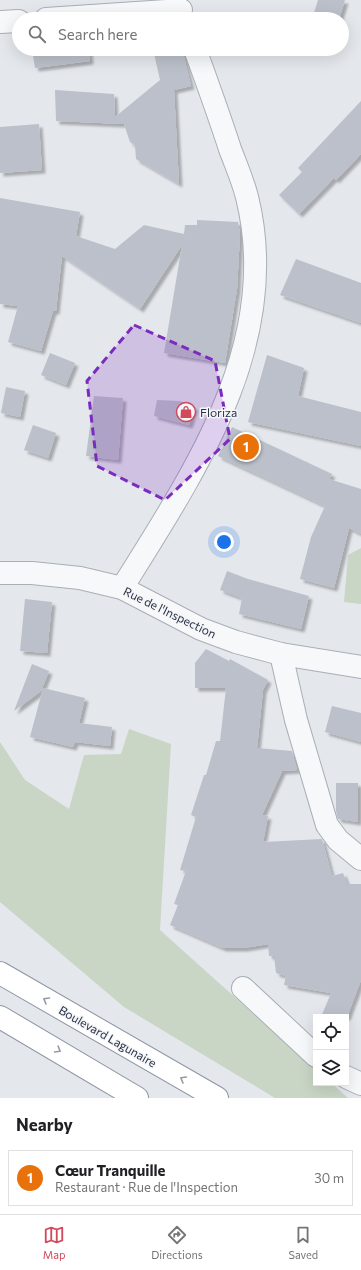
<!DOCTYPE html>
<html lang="en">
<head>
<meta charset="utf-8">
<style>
	:root { --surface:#fff; --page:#f2f2f2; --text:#202124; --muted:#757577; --line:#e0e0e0; --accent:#d1495b }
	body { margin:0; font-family:Commissioner,sans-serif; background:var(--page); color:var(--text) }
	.controls { position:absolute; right:12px; bottom:12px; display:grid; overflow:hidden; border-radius:0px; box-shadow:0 4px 16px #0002 }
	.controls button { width:36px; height:36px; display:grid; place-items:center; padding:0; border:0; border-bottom:1px solid var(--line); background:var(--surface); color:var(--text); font:20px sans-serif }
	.you { position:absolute; left:224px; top:542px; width:14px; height:14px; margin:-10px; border:3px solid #fff; border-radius:50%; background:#1a73e8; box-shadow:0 0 0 6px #1a73e833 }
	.badge { display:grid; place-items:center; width:26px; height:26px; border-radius:50%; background:var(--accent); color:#fff; font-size:13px; font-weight:700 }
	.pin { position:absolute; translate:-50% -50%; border:2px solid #fff; box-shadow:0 1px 4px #0006 }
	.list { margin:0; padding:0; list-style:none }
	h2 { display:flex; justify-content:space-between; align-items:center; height:52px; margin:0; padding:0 16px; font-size:17px }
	h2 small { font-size:13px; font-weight:400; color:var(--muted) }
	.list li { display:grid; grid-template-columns:26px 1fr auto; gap:12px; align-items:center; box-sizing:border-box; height:56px; margin:0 8px 8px; padding:0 8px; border:1px solid var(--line); border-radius:0px }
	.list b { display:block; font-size:15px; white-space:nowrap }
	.list p { margin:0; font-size:13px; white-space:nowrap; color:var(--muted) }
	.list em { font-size:13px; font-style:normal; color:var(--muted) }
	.icon { flex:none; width:22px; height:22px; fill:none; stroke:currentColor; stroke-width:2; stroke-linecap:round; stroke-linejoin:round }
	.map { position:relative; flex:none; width:361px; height:1098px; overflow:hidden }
	.search { position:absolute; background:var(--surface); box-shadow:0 4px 16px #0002; left:12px; right:12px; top:12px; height:44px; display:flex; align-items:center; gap:10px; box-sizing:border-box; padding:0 14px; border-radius:22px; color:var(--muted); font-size:15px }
	.sheet { height:116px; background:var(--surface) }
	nav { display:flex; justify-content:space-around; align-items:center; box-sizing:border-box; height:56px; border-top:1px solid var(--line); background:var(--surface); font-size:11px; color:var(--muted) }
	nav a { display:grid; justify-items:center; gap:2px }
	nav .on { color:var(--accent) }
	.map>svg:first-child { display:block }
</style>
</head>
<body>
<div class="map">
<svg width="361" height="1098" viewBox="0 0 361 1098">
	<defs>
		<filter id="shadow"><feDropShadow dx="3.5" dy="3.5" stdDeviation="1" flood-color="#0004"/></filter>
	</defs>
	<rect width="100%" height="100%" fill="#e4e7ec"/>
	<!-- green -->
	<g fill="#c9d6c5">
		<path d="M361,548V604L344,602L348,555Z"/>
		<path d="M129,729L171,744L160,930L316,1070V1083H331L348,1098H275L124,1007L0,902V742L25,780L69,809L84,755L121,754Z"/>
	</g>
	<!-- building -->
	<g fill="#bbc0ca" filter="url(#shadow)">
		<path d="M318,0H345L339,19H312Z"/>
		<path d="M32,49H89L90,61L35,68Z"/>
		<path d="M153,49H182L191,86L174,90L179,184L136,159L135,145L130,142L124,124L56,121L55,90L114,94L115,117L160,80Z"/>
		<path d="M361,101V154L336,180L334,178L299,214L279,195L302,172L298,168Z"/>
		<path d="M39,124L42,170L0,173V127Z"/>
		<path d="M0,198L80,212L76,236L115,249L144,225L184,234L185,225H197V220L238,222L240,234L237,289L225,363L164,353L182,245L140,309L62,256L56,311H53L41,351L8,342L18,306L0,304Z"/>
		<path d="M296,259L361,283V323L280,295Z"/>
		<path d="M50,353L75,363L66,385L41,375Z"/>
		<path d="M267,355L304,368L298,396L361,412V446L248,422Z"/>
		<path d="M6,387L25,391L20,417L1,413Z"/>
		<path d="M94,396L123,398L118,460L86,456Z"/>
		<path d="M157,400L180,401L195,407L189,425L154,416Z"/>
		<path d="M33,425L56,433L48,458L24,450Z"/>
		<path d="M232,427L332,474L329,479L361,489V534L349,528L334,588L300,579L311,537L325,506L218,456Z"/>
		<path d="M227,571L248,579L309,596L301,629L239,614L242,598L220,590Z"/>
		<path d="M25,599L52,602L47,653L20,651Z"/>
		<path d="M206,649L229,661L230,659L268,680L263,690L257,748L292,751L297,770L282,771L262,815L268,816L263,842L322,839L332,876L343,873L347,884H361V980L347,1017H321L331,993L284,985L286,976L276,973L274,956H269L268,944L244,948H223L170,925L178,905L174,904L186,871L180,870L196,817L191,815L204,775H206L216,741H220L226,688H195V663Z"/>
		<path d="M32,664L49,671L41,691L14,711Z"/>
		<path d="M43,688L85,698L79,723L112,727L110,746L75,742L73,747L30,737Z"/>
		<path d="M332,706L361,713V742L325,732Z"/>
		<path d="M336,783H358V822L338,819L336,811Z"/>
	</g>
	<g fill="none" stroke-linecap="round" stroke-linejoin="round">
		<defs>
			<g id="minor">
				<path d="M46,19L181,10"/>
				<path d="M0,22L19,21"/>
				<path d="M0,573H32L80,578L122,588L201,629L236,642L281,654L361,667"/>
				<path d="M122,588C195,471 283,342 247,197C243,181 236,165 230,149C219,115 207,82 195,49"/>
				<path d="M281,654L296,720L327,825L338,840L361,859"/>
				<path d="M243,988L316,1056"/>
				<path d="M346,1077L361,1084"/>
			</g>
			<g id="highway">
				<path d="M0,973L217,1098"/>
				<path d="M0,1017L137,1098"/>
			</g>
		</defs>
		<!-- minor casing -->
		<use href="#minor" stroke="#a9aeb7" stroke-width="24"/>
		<!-- highway casing -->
		<use href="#highway" stroke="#8b94a3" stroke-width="24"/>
		<!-- minor -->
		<use href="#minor" stroke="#f7f8fa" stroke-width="22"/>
		<!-- highway -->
		<use href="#highway" stroke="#fff" stroke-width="22"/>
	</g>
	<!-- one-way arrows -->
	<defs><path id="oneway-chevron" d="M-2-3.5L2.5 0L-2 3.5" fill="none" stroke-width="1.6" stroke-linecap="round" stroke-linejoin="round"/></defs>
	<g stroke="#959aa2">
		<use href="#oneway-chevron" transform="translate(46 1000) rotate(-150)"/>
		<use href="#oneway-chevron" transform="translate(58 1050) rotate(31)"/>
		<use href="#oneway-chevron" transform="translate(183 1079) rotate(-150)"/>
	</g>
	<!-- marked area -->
	<path fill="#7b2cbf" fill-opacity="0.2" stroke="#7b2cbf" stroke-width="3" stroke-dasharray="8 5" stroke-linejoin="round" d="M134,325L215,361L230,439L165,500L97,466L87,381Z"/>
	<!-- icons -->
	<defs>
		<symbol id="shop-ring" viewBox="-11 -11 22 22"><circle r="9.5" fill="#f4f6f9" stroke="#d1495b" stroke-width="1.5"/><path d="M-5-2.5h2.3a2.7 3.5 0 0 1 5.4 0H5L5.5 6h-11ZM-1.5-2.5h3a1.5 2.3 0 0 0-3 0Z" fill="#d1495b"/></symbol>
	</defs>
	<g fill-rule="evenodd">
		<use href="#shop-ring" x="175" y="401" width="22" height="22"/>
	</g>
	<g text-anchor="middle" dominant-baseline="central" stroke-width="3" stroke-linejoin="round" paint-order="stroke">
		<!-- poi labels -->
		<g font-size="12" fill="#2b3445" stroke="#f4f6f9" text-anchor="start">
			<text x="200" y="412">Floriza</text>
		</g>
		<!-- street labels -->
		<g font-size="12" fill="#2b3445" stroke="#f4f6f9">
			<text transform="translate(170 612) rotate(26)">Rue de l'Inspection</text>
			<text transform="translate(108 1036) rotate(30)">Boulevard Lagunaire</text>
		</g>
	</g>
</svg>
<div class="controls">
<button><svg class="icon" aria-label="locate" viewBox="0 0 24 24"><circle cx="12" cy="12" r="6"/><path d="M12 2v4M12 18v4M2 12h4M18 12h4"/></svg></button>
<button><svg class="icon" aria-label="layers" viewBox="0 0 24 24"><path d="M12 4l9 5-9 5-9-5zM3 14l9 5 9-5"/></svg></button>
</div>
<div class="you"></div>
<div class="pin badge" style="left:246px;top:447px;background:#e8710a">1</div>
<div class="search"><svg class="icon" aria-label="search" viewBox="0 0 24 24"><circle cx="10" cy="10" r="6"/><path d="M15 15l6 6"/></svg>Search here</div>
</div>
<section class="sheet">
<h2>Nearby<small></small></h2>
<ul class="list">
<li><span class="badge" style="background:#e8710a">1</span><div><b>Cœur Tranquille</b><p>Restaurant · Rue de l'Inspection</p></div><em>30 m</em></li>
</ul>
</section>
<nav>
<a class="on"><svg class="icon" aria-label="map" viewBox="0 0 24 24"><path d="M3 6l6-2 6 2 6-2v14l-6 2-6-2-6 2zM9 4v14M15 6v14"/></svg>Map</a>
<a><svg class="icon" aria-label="directions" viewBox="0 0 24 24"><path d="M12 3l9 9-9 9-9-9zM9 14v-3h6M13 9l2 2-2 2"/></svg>Directions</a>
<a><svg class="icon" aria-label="saved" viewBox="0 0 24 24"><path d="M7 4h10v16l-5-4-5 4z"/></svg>Saved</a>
</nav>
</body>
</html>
